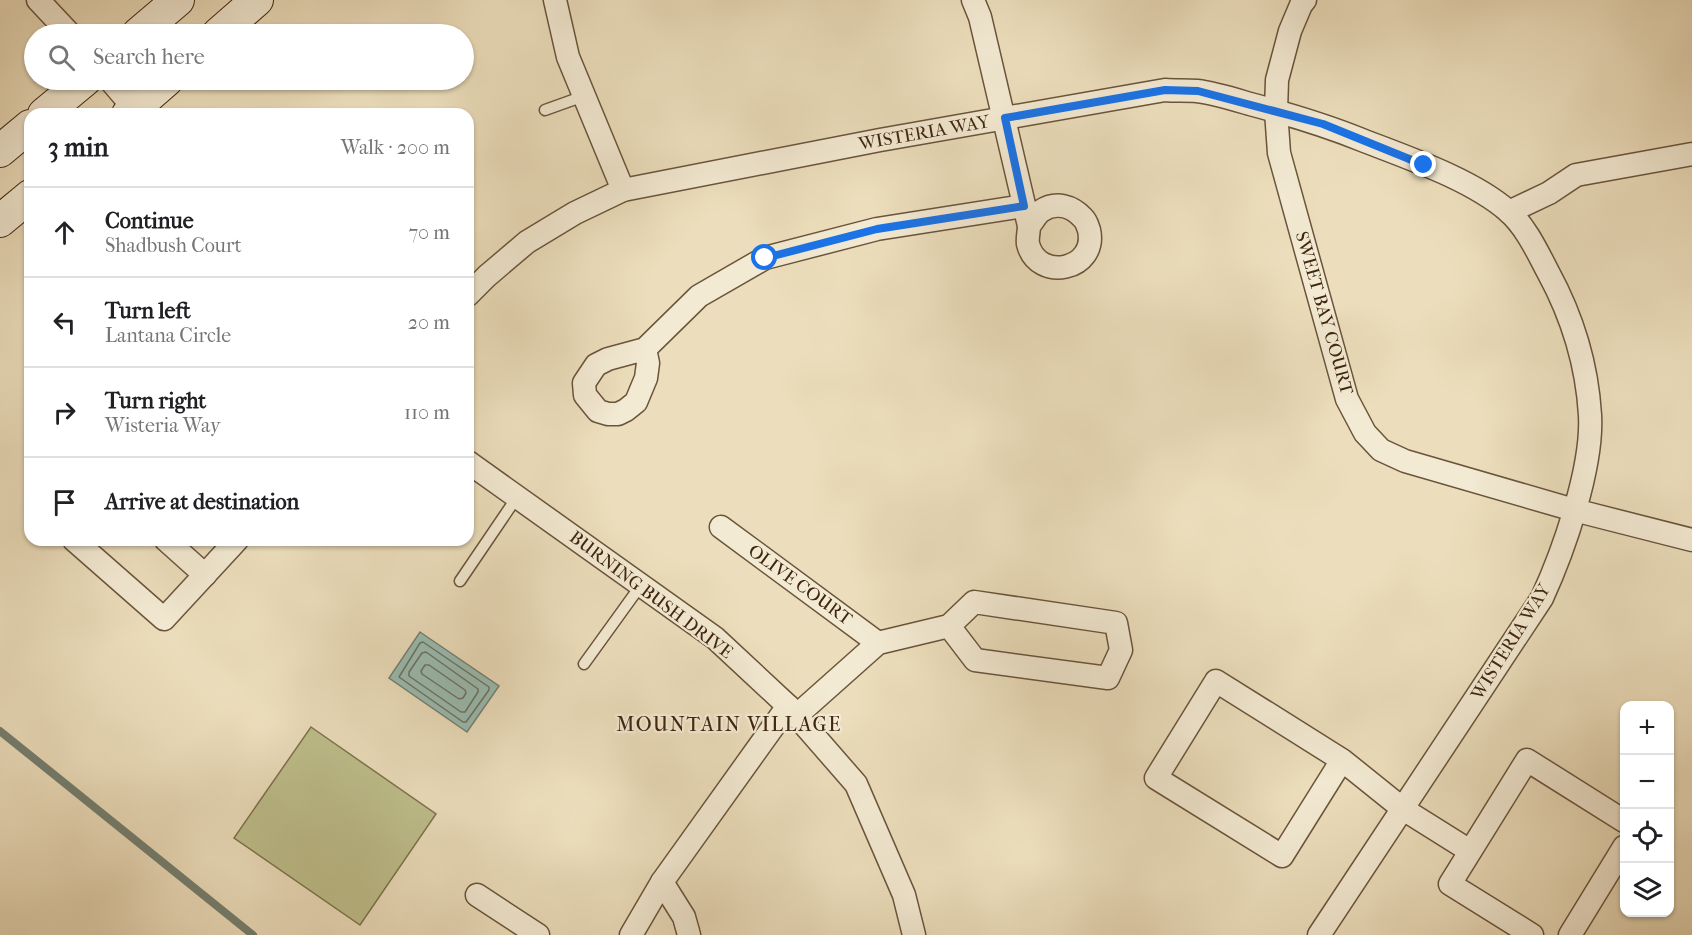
<!DOCTYPE html>
<html lang="en">
<head>
<meta charset="utf-8">
<style>
	:root { --surface:#fff; --page:#f6f6f6; --text:#202124; --muted:#757577; --line:#e0e0e0 }
	body { margin:0; font-family:"IM FELL French Canon",serif; background:var(--page); color:var(--text) }
	.controls { position:absolute; right:18px; bottom:18px; display:grid; overflow:hidden; border-radius:12px; box-shadow:0 2px 4px #0004 }
	.controls button { width:54px; height:54px; display:grid; place-items:center; padding:0; border:0; border-bottom:2px solid var(--line); background:var(--surface); color:var(--text); font:30px sans-serif }
	.stop { position:absolute; width:18px; height:18px; margin:-14px; border:4px solid #1a73e8; border-radius:50%; background:#fff }
	.stop.end { background:#1a73e8; border-color:#fff; box-shadow:0 2px 6px #0008 }
	.list { margin:0; padding:0; list-style:none }
	h2 { display:flex; justify-content:space-between; align-items:center; height:78px; margin:0; padding:0 24px; font-size:26px }
	h2 small { font-size:20px; font-weight:400; color:var(--muted) }
	.list li { display:grid; grid-template-columns:39px 1fr auto; gap:18px; align-items:center; box-sizing:border-box; height:90px; padding:0 24px; border-top:2px solid var(--line) }
	.list b { display:block; font-size:22px; white-space:nowrap }
	.list p { margin:0; font-size:20px; white-space:nowrap; color:var(--muted) }
	.list em { font-size:20px; font-style:normal; color:var(--muted) }
	.icon { flex:none; width:33px; height:33px; fill:none; stroke:currentColor; stroke-width:2; stroke-linecap:round; stroke-linejoin:round }
	.map { position:relative; flex:none; width:1692px; height:935px; overflow:hidden }
	.search { position:absolute; background:var(--surface); box-shadow:0 2px 4px #0004; left:24px; top:24px; width:450px; height:66px; display:flex; align-items:center; gap:15px; box-sizing:border-box; padding:0 21px; border-radius:33px; color:var(--muted); font-size:22px }
	.panel { position:absolute; background:var(--surface); box-shadow:0 2px 4px #0004; left:24px; top:108px; width:450px; height:438px; border-radius:18px }
	.map>svg:first-child { display:block }
</style>
</head>
<body>
<div class="map">
<svg width="1692" height="935" viewBox="0 0 1692 935">
	<rect width="100%" height="100%" fill="#ecdebc"/>
	<filter id="stains"><feTurbulence type="fractalNoise" baseFrequency=".00333" numOctaves="4"/><feColorMatrix values="0 0 0 0 .2 0 0 0 0 .09 0 0 0 0 .02 0 0 0 .5 -.17"/></filter>
	<radialGradient id="worn" r=".72"><stop offset=".6" stop-color="#630" stop-opacity="0"/><stop offset="1" stop-color="#630" stop-opacity=".3"/></radialGradient>
	<!-- green -->
	<path fill="#bebf8c" stroke="#7e724e" stroke-width="1.5" d="M311,727L436,814L360,925L234,838Z"/>
	<!-- water -->
	<path fill="#99bcb2" stroke="#758071" stroke-width="1.5" d="M420,632L499,686L467,732L389,678Z"/>
	<g fill="none" stroke-linecap="round" stroke-linejoin="round">
		<!-- shore -->
		<g stroke="#6c7161" stroke-width="1.5">
			<path d="M423,642L489,687V690L466,722H463L399,677L420,643Z"/>
			<path d="M426,652L478,689V692L465,712H461L409,676V672L422,653Z"/>
			<path d="M425,665H429L465,690L466,693L463,698L459,699L422,674L421,671Z"/>
		</g>
		<!-- stream -->
		<path stroke="#758071" stroke-width="8" d="M0,731L253,935"/>
		<defs>
			<g id="service">
				<path d="M545,110L584,96"/>
				<path d="M460,581L517,497"/>
				<path d="M584,664L641,585"/>
			</g>
			<g id="minor">
				<path d="M38,0L70,34"/>
				<path d="M555,0L568,57L623,190"/>
				<path d="M973,0L980,17L1029,226C1033,221 1037,214 1041,211C1056,201 1072,206 1083,218C1087,222 1087,225 1089,230C1098,270 1038,283 1028,244C1027,239 1029,231 1029,226"/>
				<path d="M1305,0L1301,5L1290,31L1277,80L1276,111L1279,153L1347,399L1365,433L1381,450L1405,461L1574,510L1692,540"/>
				<path d="M110,80L139,114"/>
				<path d="M1509,212L1549,193L1576,175L1692,154"/>
				<path d="M468,295L487,276L527,242L575,213L623,190L880,140L1165,90C1175,91 1186,90 1197,91C1214,93 1233,99 1250,104C1288,114 1325,125 1362,140C1408,158 1471,179 1508,211C1526,227 1537,251 1548,272C1572,316 1587,364 1590,415C1593,467 1564,550 1542,598L1319,935"/>
				<path d="M645,349L648,363L646,378L636,402L626,410L618,414H608L598,411L585,395L584,383L596,365L608,359L645,349L699,296L765,258L877,229L1024,206"/>
				<path d="M468,462L715,638L788,706L856,784L904,895L914,935"/>
				<path d="M721,527L878,643"/>
				<path d="M74,540L164,619L237,540"/>
				<path d="M166,540L205,575"/>
				<path d="M796,716L878,643L949,626L974,602L1116,623L1121,650L1108,678L975,660L949,626"/>
				<path d="M1342,760L1216,681L1156,778L1282,856L1342,760L1403,809L1470,851"/>
				<path d="M662,882L788,706"/>
				<path d="M477,895L538,935"/>
				<path d="M631,935L662,882L684,917L689,935"/>
				<path d="M1532,935L1450,884L1527,760L1624,821"/>
				<path d="M1570,935L1624,847"/>
			</g>
			<g id="secondary">
				<path d="M138,34L178,0"/>
				<path d="M218,34L257,0"/>
				<path d="M44,114L85,80"/>
				<path d="M128,114L167,80"/>
				<path d="M0,151L30,126"/>
				<path d="M0,221L30,196"/>
			</g>
		</defs>
		<!-- service casing -->
		<use href="#service" stroke="#6a543b" stroke-width="13"/>
		<!-- minor casing -->
		<use href="#minor" stroke="#6a543b" stroke-width="25"/>
		<!-- secondary casing -->
		<use href="#secondary" stroke="#3e2610" stroke-width="34"/>
		<!-- service -->
		<use href="#service" stroke="#f3ead3" stroke-width="10"/>
		<!-- minor -->
		<use href="#minor" stroke="#f3ead3" stroke-width="22"/>
		<!-- secondary -->
		<use href="#secondary" stroke="#f3ead3" stroke-width="32"/>
	</g>
	<g fill="none" stroke-linecap="round" stroke-linejoin="round">
		<!-- route -->
		<path stroke="#1a73e8" stroke-width="8" d="M765,258L877,229L1024,206L1005,118L1165,90L1198,91L1323,124L1424,165"/>
	</g>
	<g text-anchor="middle" dominant-baseline="central" stroke-width="4.5" stroke-linejoin="round" paint-order="stroke">
		<!-- street labels -->
		<g font-size="18" fill="#3e2610" stroke="#f3ead3">
			<text transform="translate(924 133) rotate(-10)">WISTERIA WAY</text>
			<text transform="translate(1324 313) rotate(74)">SWEET BAY COURT</text>
			<text transform="translate(800 585) rotate(36)">OLIVE COURT</text>
			<text transform="translate(651 595) rotate(37)">BURNING BUSH DRIVE</text>
			<text transform="translate(1511 642) rotate(-58)">WISTERIA WAY</text>
		</g>
		<!-- neighbourhood labels -->
		<g font-size="20" letter-spacing="1.5" fill="#3e2610" stroke="#f3ead3">
			<text x="729" y="724">MOUNTAIN VILLAGE</text>
		</g>
	</g>
	<rect width="100%" height="100%" filter="url(#stains)"/>
	<rect width="100%" height="100%" fill="url(#worn)"/>
</svg>
<div class="controls">
<button>+</button>
<button>−</button>
<button><svg class="icon" aria-label="locate" viewBox="0 0 24 24"><circle cx="12" cy="12" r="6"/><path d="M12 2v4M12 18v4M2 12h4M18 12h4"/></svg></button>
<button><svg class="icon" aria-label="layers" viewBox="0 0 24 24"><path d="M12 4l9 5-9 5-9-5zM3 14l9 5 9-5"/></svg></button>
</div>
<div class="stop" style="left:765px;top:258px"></div>
<div class="stop end" style="left:1424px;top:165px"></div>
<div class="search"><svg class="icon" aria-label="search" viewBox="0 0 24 24"><circle cx="10" cy="10" r="6"/><path d="M15 15l6 6"/></svg>Search here</div>
<section class="panel">
<h2>3 min<small>Walk · 200 m</small></h2>
<ul class="list">
<li><svg class="icon" aria-label="ahead" viewBox="0 0 24 24"><path d="M12 20V5M6 11l6-6 6 6"/></svg><div><b>Continue</b><p>Shadbush Court</p></div><em>70 m</em></li>
<li><svg class="icon" aria-label="left" viewBox="0 0 24 24"><path d="M17 20v-9H6M10 6l-5 5 5 5"/></svg><div><b>Turn left</b><p>Lantana Circle</p></div><em>20 m</em></li>
<li><svg class="icon" aria-label="right" viewBox="0 0 24 24"><path d="M7 20v-9h11M14 6l5 5-5 5"/></svg><div><b>Turn right</b><p>Wisteria Way</p></div><em>110 m</em></li>
<li><svg class="icon" aria-label="arrive" viewBox="0 0 24 24"><path d="M6 21V4h12l-3 4 3 4H6"/></svg><div><b>Arrive at destination</b></div></li>
</ul>
</section>
</div>
</body>
</html>
